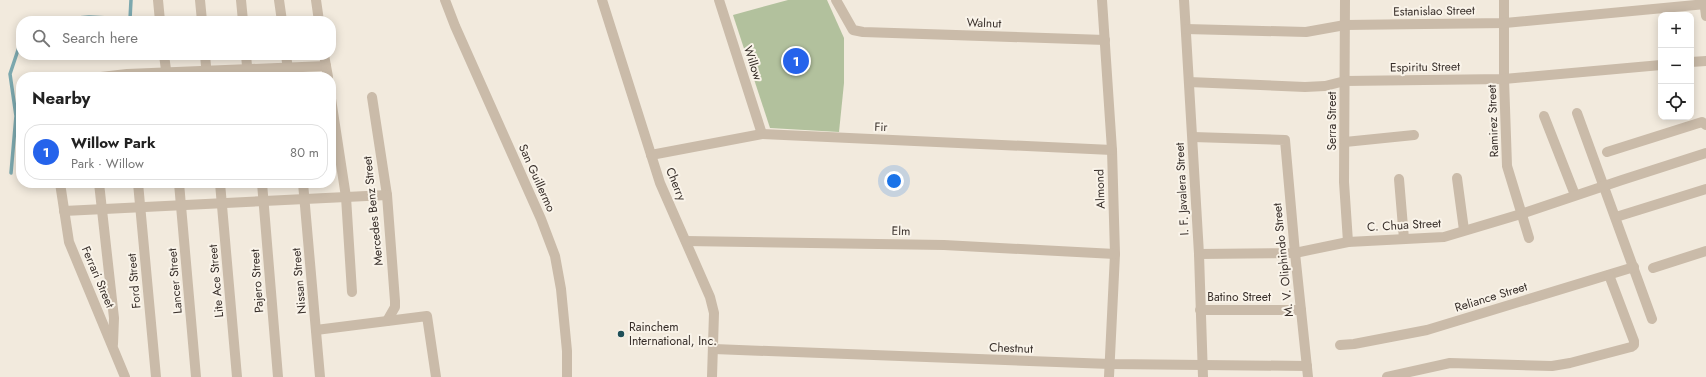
<!DOCTYPE html>
<html lang="en">
<head>
<meta charset="utf-8">
<style>
	:root { --surface:#fff; --page:#f6f6f6; --text:#222; --muted:#767676; --line:#e0e0e0; --accent:#2563eb }
	body { margin:0; font-family:Jost,sans-serif; background:var(--page); color:var(--text) }
	.controls { position:absolute; right:12px; top:12px; display:grid; overflow:hidden; border-radius:8px; box-shadow:0 2px 10px #0003 }
	.controls button { width:36px; height:36px; display:grid; place-items:center; padding:0; border:0; border-bottom:1px solid var(--line); background:var(--surface); color:var(--text); font:20px sans-serif }
	.you { position:absolute; left:894px; top:181px; width:14px; height:14px; margin:-10px; border:3px solid #fff; border-radius:50%; background:#1a73e8; box-shadow:0 0 0 6px #1a73e833 }
	.badge { display:grid; place-items:center; width:26px; height:26px; border-radius:50%; background:var(--accent); color:#fff; font-size:13px; font-weight:700 }
	.pin { position:absolute; translate:-50% -50%; border:2px solid #fff; box-shadow:0 1px 4px #0006 }
	.list { margin:0; padding:0; list-style:none }
	h2 { display:flex; justify-content:space-between; align-items:center; height:52px; margin:0; padding:0 16px; font-size:17px }
	h2 small { font-size:13px; font-weight:400; color:var(--muted) }
	.list li { display:grid; grid-template-columns:26px 1fr auto; gap:12px; align-items:center; box-sizing:border-box; height:56px; margin:0 8px 8px; padding:0 8px; border:1px solid var(--line); border-radius:16px }
	.list b { display:block; font-size:15px; white-space:nowrap }
	.list p { margin:0; font-size:13px; white-space:nowrap; color:var(--muted) }
	.list em { font-size:13px; font-style:normal; color:var(--muted) }
	.icon { flex:none; width:22px; height:22px; fill:none; stroke:currentColor; stroke-width:2; stroke-linecap:round; stroke-linejoin:round }
	.map { position:relative; flex:none; width:1706px; height:377px; overflow:hidden }
	.search { position:absolute; background:var(--surface); box-shadow:0 2px 10px #0003; left:16px; top:16px; width:320px; height:44px; display:flex; align-items:center; gap:10px; box-sizing:border-box; padding:0 14px; border-radius:16px; color:var(--muted); font-size:15px }
	.panel { position:absolute; background:var(--surface); box-shadow:0 2px 10px #0003; left:16px; top:72px; width:320px; height:116px; border-radius:16px }
	.map>svg:first-child { display:block }
</style>
</head>
<body>
<div class="map">
<svg width="1706" height="377" viewBox="0 0 1706 377">
	<rect width="100%" height="100%" fill="#f2eadd"/>
	<!-- green -->
	<path fill="#b2c19d" d="M788,0H827L844,38V83L839,132L770,128L733,15Z"/>
	<g fill="none" stroke-linecap="round" stroke-linejoin="round">
		<!-- stream -->
		<g stroke="#7ca8ae" stroke-width="3.5">
			<path d="M42,21L89,17L130,19L131,0"/>
			<path d="M11,173L16,116L10,74L21,41"/>
		</g>
		<!-- minor -->
		<g stroke="#cabba9" stroke-width="10">
			<path d="M158,0L160,21"/>
			<path d="M200,0L202,21"/>
			<path d="M241,0L243,21"/>
			<path d="M279,0L282,21"/>
			<path d="M316,0L319,21"/>
			<path d="M445,0L455,26L541,219L555,256L561,289L567,351V377"/>
			<path d="M602,0L660,183L710,297L714,313L712,377"/>
			<path d="M719,0L762,134"/>
			<path d="M836,0L853,30L863,32L1105,40"/>
			<path d="M1102,0L1112,150L1115,254L1109,377"/>
			<path d="M1184,0L1199,254L1203,377"/>
			<path d="M1345,0L1344,182L1348,242"/>
			<path d="M1504,0V79L1507,166L1529,238"/>
			<path d="M1704,0L1706,16"/>
			<path d="M1186,29L1306,32L1345,25L1505,23L1706,4"/>
			<path d="M164,55L167,77"/>
			<path d="M205,55L207,77"/>
			<path d="M246,55L248,77"/>
			<path d="M286,55L289,77"/>
			<path d="M324,55L328,77"/>
			<path d="M1691,62L1706,61"/>
			<path d="M101,77L127,74L326,66"/>
			<path d="M1189,82L1305,87L1325,86L1345,81L1504,79L1661,65"/>
			<path d="M372,97L387,195L395,301V307L387,321"/>
			<path d="M331,99L346,197L352,292"/>
			<path d="M1577,113L1652,319"/>
			<path d="M1544,116L1575,195"/>
			<path d="M1193,137L1285,140L1295,253L1308,377"/>
			<path d="M1345,142L1414,135"/>
			<path d="M1607,152L1702,122L1706,125"/>
			<path d="M651,155L762,134L1112,150"/>
			<path d="M1457,178L1464,230"/>
			<path d="M1399,179L1404,239"/>
			<path d="M60,183L69,242L125,377"/>
			<path d="M99,183L114,318L113,344"/>
			<path d="M138,183L156,377"/>
			<path d="M179,183L196,377"/>
			<path d="M220,183L237,377"/>
			<path d="M262,183L278,377"/>
			<path d="M303,183L320,377"/>
			<path d="M64,211L387,195"/>
			<path d="M1616,217L1706,189"/>
			<path d="M686,241L944,245L1115,254"/>
			<path d="M1199,254L1295,253L1348,242L1444,237L1521,214L1622,180L1706,153"/>
			<path d="M1653,268L1706,251"/>
			<path d="M1200,310H1301"/>
			<path d="M316,330L427,316L436,377"/>
			<path d="M1340,345L1354,344L1427,330L1634,267"/>
			<path d="M714,349L1110,364L1307,366"/>
			<path d="M1387,377L1450,363L1552,366L1570,363L1631,347L1634,345V341L1609,275"/>
		</g>
	</g>
	<!-- markers -->
	<circle fill="#1f4f58" stroke="#f9f3e9" stroke-width="1.5" cx="621" cy="334" r="4"/>
	<g text-anchor="middle" dominant-baseline="central" stroke-width="4" stroke-linejoin="round" paint-order="stroke">
		<!-- street labels -->
		<g font-size="12" fill="#372e29" stroke="#f9f3e9">
			<text transform="translate(1434 11) rotate(-1)">Estanislao Street</text>
			<text transform="translate(984 23) rotate(2)">Walnut</text>
			<text transform="translate(753 63) rotate(72)">Willow</text>
			<text transform="translate(1425 67) rotate(-1)">Espiritu Street</text>
			<text transform="translate(1332 121) rotate(-90)">Serra Street</text>
			<text transform="translate(1493 121) rotate(-92)">Ramirez Street</text>
			<text transform="translate(881 127) rotate(2)">Fir</text>
			<text transform="translate(537 178) rotate(66)">San Guillermo</text>
			<text transform="translate(676 184) rotate(68)">Cherry</text>
			<text transform="translate(1100 189) rotate(-92)">Almond</text>
			<text transform="translate(1182 189) rotate(-93)">I. F. Javalera Street</text>
			<text transform="translate(373 211) rotate(-96)">Mercedes Benz Street</text>
			<text transform="translate(1404 225) rotate(-3)">C. Chua Street</text>
			<text transform="translate(901 231) rotate(1)">Elm</text>
			<text transform="translate(1283 260) rotate(-96)">M. V. Oliphindo Street</text>
			<text transform="translate(98 277) rotate(67)">Ferrari Street</text>
			<text transform="translate(134 281) rotate(-95)">Ford Street</text>
			<text transform="translate(175 281) rotate(-95)">Lancer Street</text>
			<text transform="translate(216 281) rotate(-95)">Lite Ace Street</text>
			<text transform="translate(257 281) rotate(-94)">Pajero Street</text>
			<text transform="translate(299 281) rotate(-95)">Nissan Street</text>
			<text x="1239" y="297">Batino Street</text>
			<text transform="translate(1491 297) rotate(-17)">Reliance Street</text>
			<text transform="translate(1011 348) rotate(2)">Chestnut</text>
		</g>
		<!-- poi labels -->
		<g font-size="12" fill="#372e29" stroke="#f9f3e9" text-anchor="start">
			<text x="629" y="327">Rainchem<tspan x="629" dy="14">International, Inc.</tspan></text>
		</g>
	</g>
</svg>
<div class="controls">
<button>+</button>
<button>−</button>
<button><svg class="icon" aria-label="locate" viewBox="0 0 24 24"><circle cx="12" cy="12" r="6"/><path d="M12 2v4M12 18v4M2 12h4M18 12h4"/></svg></button>
</div>
<div class="you"></div>
<div class="pin badge" style="left:796px;top:61px">1</div>
<div class="search"><svg class="icon" aria-label="search" viewBox="0 0 24 24"><circle cx="10" cy="10" r="6"/><path d="M15 15l6 6"/></svg>Search here</div>
<section class="panel">
<h2>Nearby<small></small></h2>
<ul class="list">
<li><span class="badge">1</span><div><b>Willow Park</b><p>Park · Willow</p></div><em>80 m</em></li>
</ul>
</section>
</div>
</body>
</html>
